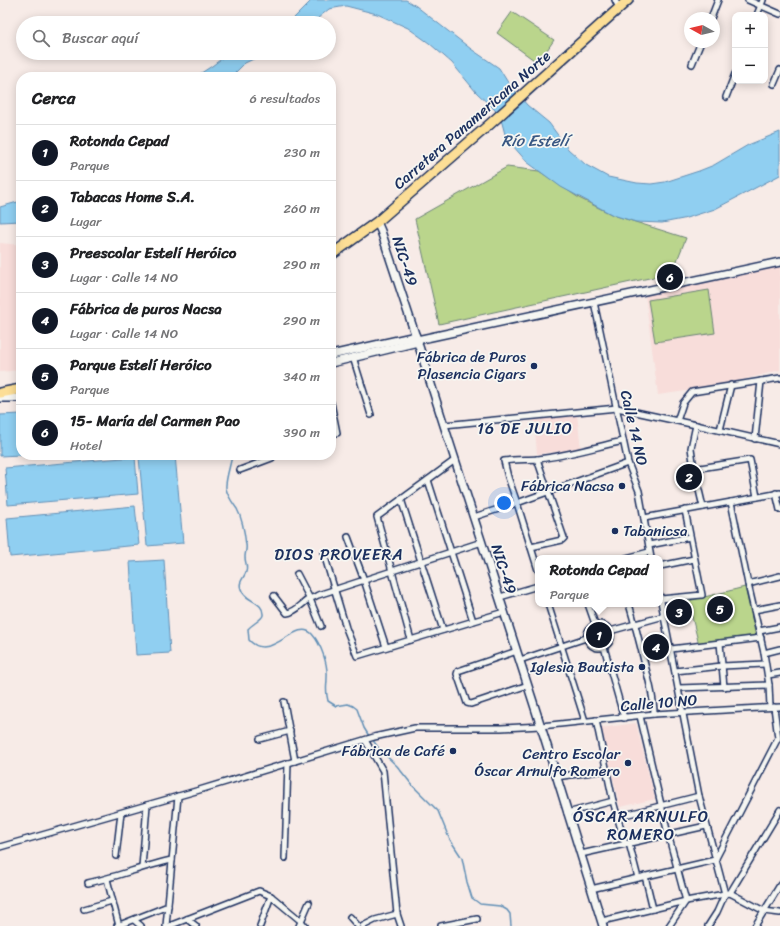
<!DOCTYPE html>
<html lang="es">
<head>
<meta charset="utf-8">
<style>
	:root { --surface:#fff; --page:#f6f6f6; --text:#202124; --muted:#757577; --line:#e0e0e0; --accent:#111827 }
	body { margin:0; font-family:Sriracha,sans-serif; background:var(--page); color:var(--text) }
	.controls { position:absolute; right:12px; top:12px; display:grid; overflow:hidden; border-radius:8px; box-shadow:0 2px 10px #0003 }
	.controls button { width:36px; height:36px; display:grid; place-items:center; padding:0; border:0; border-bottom:1px solid var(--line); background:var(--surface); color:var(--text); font:20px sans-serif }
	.compass { position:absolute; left:684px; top:12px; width:36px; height:36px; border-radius:50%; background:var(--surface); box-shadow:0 2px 10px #0003; rotate:278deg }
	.you { position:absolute; left:504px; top:503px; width:14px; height:14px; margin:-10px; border:3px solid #fff; border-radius:50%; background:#1a73e8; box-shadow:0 0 0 6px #1a73e833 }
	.badge { display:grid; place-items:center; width:26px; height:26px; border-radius:50%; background:var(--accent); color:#fff; font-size:13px; font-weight:700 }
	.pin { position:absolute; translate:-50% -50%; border:2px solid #fff; box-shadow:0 1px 4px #0006 }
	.popup { position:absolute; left:535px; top:555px; width:128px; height:52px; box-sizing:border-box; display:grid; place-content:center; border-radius:8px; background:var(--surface); filter:drop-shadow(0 1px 3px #0005); font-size:13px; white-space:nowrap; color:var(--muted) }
	.popup b { font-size:15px; color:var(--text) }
	.popup::after { content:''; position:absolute; left:50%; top:100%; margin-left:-8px; border:8px solid transparent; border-top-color:var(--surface) }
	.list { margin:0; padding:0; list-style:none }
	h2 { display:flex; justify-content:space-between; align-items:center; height:52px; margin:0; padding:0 16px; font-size:17px }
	h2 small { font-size:13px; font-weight:400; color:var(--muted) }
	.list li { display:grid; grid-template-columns:26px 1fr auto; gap:12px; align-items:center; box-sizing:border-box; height:56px; padding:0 16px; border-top:1px solid var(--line) }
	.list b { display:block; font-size:15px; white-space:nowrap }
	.list p { margin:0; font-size:13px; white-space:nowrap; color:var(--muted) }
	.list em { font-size:13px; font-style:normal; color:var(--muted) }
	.icon { flex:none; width:22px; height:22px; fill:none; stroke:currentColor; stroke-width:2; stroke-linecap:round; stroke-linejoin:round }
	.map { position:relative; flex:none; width:780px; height:926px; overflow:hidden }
	.search { position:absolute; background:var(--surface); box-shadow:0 2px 10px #0003; left:16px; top:16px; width:320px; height:44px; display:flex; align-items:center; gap:10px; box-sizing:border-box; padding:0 14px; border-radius:22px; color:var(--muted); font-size:15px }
	.panel { position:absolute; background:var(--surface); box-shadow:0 2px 10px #0003; left:16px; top:72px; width:320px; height:388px; border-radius:16px }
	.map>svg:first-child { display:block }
</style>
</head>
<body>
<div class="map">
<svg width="780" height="926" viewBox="0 0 780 926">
	<rect width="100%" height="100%" fill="#f7ebe7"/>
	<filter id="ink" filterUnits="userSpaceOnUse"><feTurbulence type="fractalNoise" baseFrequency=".025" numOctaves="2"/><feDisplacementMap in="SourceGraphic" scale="8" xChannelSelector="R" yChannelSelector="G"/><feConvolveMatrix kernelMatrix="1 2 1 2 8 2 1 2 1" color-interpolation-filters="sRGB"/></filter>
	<g filter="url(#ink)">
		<!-- built -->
		<g fill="#f8ddda">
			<path d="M0,243L21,245V370L0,372Z"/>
			<path d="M780,266V370L738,381L686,391L658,395L645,295Z"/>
			<path d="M577,414L581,449L537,454L534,418Z"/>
			<path d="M636,723L655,799L620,807L601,728Z"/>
		</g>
		<!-- green -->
		<g fill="#bad58c" stroke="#6a8275">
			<path d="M512,12L554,40L538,63L497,33Z"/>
			<path d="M507,167L539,171L579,198L613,215L686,238L672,273L439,324L415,219Z"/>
			<path d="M709,290L715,333L655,342L648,300Z"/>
			<path d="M745,587L756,637L699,645L688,601Z"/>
			<circle cx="599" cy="636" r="10"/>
		</g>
		<!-- water -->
		<g fill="#90cff1" stroke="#618fb6">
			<path d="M312,0H406L416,6L471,49L499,68L507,81L527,105L549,123L568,149L586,165L608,177L637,183L651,184L665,182L699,171L714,165L748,145L780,132V175L715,209L683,219L662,223L636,222L613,215L561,187L527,162L506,138L502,123L495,110L476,92L452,63L429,43L408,28L377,14L346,6L329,9L312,23H289Z"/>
			<path d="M229,53H266L245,63L231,77H195L212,66Z"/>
			<path d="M21,201V221L0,222V207Z"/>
			<path d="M21,414V455L0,456V415Z"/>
			<path d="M162,455H175L183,543L147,546L139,457Z"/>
			<path d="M135,457L138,494L8,505L5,468Z"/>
			<path d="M135,506L139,545L10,557L7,518Z"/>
			<path d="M164,560L170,653L136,655L130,562Z"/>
		</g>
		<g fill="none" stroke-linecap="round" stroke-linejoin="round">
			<!-- stream -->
			<g stroke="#618fb6" stroke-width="1.5">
				<path d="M232,455C231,464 225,480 226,488C227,496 233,503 237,509C242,518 245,536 246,545C247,549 245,553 245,557C245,563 248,566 246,572C244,578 238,582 241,589C245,602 264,601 263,615C263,619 252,624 248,629L249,640C270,664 296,617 312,634C321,644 328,664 327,677C327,687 325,690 328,701L336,706L348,704L353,706L357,709L364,728L369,736"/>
				<path d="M372,739L380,750L397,766L413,786L438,811L449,838L462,858L467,882L472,898L480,904L500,906L507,910L510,914L511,926"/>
			</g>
			<defs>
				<g id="street">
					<path d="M615,0L619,8"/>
					<path d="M748,0L780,14"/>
					<path d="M757,15L763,0"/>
					<path d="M711,18L718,0"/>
					<path d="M692,64L701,42"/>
					<path d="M774,84L780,70"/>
					<path d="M726,97L735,74"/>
					<path d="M594,302L628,463L639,491L651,558"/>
					<path d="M353,357L371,415"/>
					<path d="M331,403L337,433"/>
					<path d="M677,421L683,403L692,392L780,378"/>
					<path d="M444,425L617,408L696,425L780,444"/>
					<path d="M696,425L691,448L694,469L703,507"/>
					<path d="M720,430L731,385"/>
					<path d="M755,439L761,381"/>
					<path d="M694,469L750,460L757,497"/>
					<path d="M240,470L272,458L273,455"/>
					<path d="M428,480L473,621"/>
					<path d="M776,493L780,510"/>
					<path d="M401,499L443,630"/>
					<path d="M731,502L748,584L764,653L769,685L770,707"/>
					<path d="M474,517L517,503L628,463"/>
					<path d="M644,518L780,493"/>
					<path d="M348,537L364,580L386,647"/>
					<path d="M649,545L690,537"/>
					<path d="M531,547L562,540L564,538L537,459"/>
					<path d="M324,554L346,628L357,656L504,612"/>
					<path d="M626,558L649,552"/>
					<path d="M660,566L694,559"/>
					<path d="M538,570L517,503L508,477L504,461C516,459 527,460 538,459C567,456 595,447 623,441"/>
					<path d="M297,574L310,599L321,626"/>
					<path d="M748,584L780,576"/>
					<path d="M274,596L287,613C296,612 301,604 309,599C312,598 315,597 318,595L482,542"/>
					<path d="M660,596L699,796L725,894L717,912L708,926"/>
					<path d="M500,597L538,586"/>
					<path d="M661,599L702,595L685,510"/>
					<path d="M548,604L585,721"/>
					<path d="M588,604L595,624"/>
					<path d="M629,604C635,624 640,644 645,665C649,681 654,697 654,714"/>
					<path d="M754,610L780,605"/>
					<circle cx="599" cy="636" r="12"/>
					<path d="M610,631L664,616"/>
					<path d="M759,631L780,627"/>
					<path d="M411,640L377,517L455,460"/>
					<path d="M720,643L724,687"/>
					<path d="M604,647L624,718"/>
					<path d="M671,649L761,638"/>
					<path d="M517,651L458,671L457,674L466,700L467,703L471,704L528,685"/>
					<path d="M764,653L780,649"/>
					<path d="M520,660L586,638"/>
					<path d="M675,671L722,666L765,664"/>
					<path d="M768,675L780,673"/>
					<path d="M678,688L769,685"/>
					<path d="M284,702L295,761"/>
					<path d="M640,716L668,834L686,901L669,926"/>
					<path d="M596,720L613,801L625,844"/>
					<path d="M260,739L290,731"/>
					<path d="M365,740L383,771L397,914L401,926"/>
					<path d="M556,777L606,770"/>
					<path d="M567,813L613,801"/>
					<path d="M617,817L699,796"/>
					<path d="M629,843L638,878"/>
					<path d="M0,847L196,791L374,737L415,728H501L541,726L654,714L780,707"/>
					<path d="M581,854L706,826"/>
					<path d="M116,856L121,813"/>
					<path d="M285,858L288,763"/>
					<path d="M142,867L147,805"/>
					<path d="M645,876L653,909"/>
					<path d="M107,879L119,926"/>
					<path d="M88,883C116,877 144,866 172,860"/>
					<path d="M591,889L715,860L778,738L774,707"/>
					<path d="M730,893L764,911L780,913"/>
					<path d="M84,909L112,901"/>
					<path d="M350,917L358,926"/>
					<path d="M187,919L196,926"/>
					<path d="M134,920L141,926"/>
					<path d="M602,921L686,901L730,893L780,810"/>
					<path d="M117,926L168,906"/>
					<path d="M166,926L178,796"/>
					<path d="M169,926L259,891L271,896L301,921L305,926"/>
					<path d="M260,926L271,896"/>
					<path d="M299,926L309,903"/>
					<path d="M363,926L375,920L397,914"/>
					<path d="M441,926L477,919"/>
					<path d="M755,926L780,885"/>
				</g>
				<g id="secondary">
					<path d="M377,222L381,231L417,340L441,416L544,736L603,926"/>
					<path d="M417,340L780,262"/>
					<path d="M331,355L416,336"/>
					<path d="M331,363L418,342"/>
					<path d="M0,398H21"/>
				</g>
				<g id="highway">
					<path d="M331,255L377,222L490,124L628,0"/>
					<path d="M0,393L21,389"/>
				</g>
			</defs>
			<!-- street casing -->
			<use href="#street" stroke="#1b2f5e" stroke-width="8"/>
			<!-- secondary casing -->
			<use href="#secondary" stroke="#1b2f5e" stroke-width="10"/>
			<!-- highway casing -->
			<use href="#highway" stroke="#1b2f5e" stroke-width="12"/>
			<!-- street -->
			<use href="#street" stroke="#f6f6f2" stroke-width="5"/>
			<!-- secondary -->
			<use href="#secondary" stroke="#f6f6f2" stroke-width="7"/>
			<!-- highway -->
			<use href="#highway" stroke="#fcde96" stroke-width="9"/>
		</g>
	</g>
	<!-- markers -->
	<g fill="#1b2f5e" stroke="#f6f6f2" stroke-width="1.5">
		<circle cx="534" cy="366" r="4"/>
		<circle cx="622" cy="486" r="4"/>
		<circle cx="615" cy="531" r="4"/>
		<circle cx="642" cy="667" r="4"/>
		<circle cx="453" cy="751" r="4"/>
		<circle cx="628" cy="763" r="4"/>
	</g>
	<g text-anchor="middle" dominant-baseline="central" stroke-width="3.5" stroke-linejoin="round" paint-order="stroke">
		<!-- street labels -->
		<g font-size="15" fill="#1b2f5e" stroke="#f6f6f2">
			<text transform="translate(472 120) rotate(-41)">Carretera Panamericana Norte</text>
			<text transform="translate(405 261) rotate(72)">NIC-49</text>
			<text transform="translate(634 428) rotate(77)">Calle 14 NO</text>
			<text transform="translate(504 569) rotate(72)">NIC-49</text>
			<text transform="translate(659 703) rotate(-5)">Calle 10 NO</text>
		</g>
		<!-- poi labels -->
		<g font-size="15" fill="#1b2f5e" stroke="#f6f6f2" text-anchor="end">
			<text x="526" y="357">Fábrica de Puros<tspan x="526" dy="17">Plasencia Cigars</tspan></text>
			<text x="614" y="486">Fábrica Nacsa</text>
			<text x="623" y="531" text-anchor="start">Tabanicsa</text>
			<text x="634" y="667">Iglesia Bautista</text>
			<text x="445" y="751">Fábrica de Café</text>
			<text x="620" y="754">Centro Escolar<tspan x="620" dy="17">Óscar Arnulfo Romero</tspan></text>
		</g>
		<!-- water labels -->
		<g font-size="16" font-style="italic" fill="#385783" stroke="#f6f6f2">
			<text x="535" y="140">Río Estelí</text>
		</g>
		<!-- neighbourhood labels -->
		<g font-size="16" letter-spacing="1" fill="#1b2f5e" stroke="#f6f6f2">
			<text x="525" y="428">16 DE JULIO</text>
			<text x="339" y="554">DIOS PROVEERA</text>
			<text x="641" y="816">ÓSCAR ARNULFO<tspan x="641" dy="18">ROMERO</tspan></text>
		</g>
	</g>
</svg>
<div class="controls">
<button>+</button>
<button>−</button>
</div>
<svg class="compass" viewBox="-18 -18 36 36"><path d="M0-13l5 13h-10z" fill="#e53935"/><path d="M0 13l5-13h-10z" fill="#757577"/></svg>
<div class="you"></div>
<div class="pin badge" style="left:599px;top:635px">1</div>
<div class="popup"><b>Rotonda Cepad</b>Parque</div>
<div class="pin badge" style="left:689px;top:477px">2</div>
<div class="pin badge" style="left:679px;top:612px">3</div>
<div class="pin badge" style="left:656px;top:647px">4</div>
<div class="pin badge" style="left:720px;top:609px">5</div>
<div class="pin badge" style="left:670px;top:277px">6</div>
<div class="search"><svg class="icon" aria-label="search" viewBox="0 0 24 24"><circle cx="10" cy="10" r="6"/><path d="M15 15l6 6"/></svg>Buscar aquí</div>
<section class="panel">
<h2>Cerca<small>6 resultados</small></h2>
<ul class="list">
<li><span class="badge">1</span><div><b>Rotonda Cepad</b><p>Parque</p></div><em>230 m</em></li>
<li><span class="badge">2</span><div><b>Tabacas Home S.A.</b><p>Lugar</p></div><em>260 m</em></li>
<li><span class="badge">3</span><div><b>Preescolar Estelí Heróico</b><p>Lugar · Calle 14 NO</p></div><em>290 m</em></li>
<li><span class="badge">4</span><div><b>Fábrica de puros Nacsa</b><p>Lugar · Calle 14 NO</p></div><em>290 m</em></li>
<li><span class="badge">5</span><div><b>Parque Estelí Heróico</b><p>Parque</p></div><em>340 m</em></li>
<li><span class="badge">6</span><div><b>15- María del Carmen Pao</b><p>Hotel</p></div><em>390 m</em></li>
</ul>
</section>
</div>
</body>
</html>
